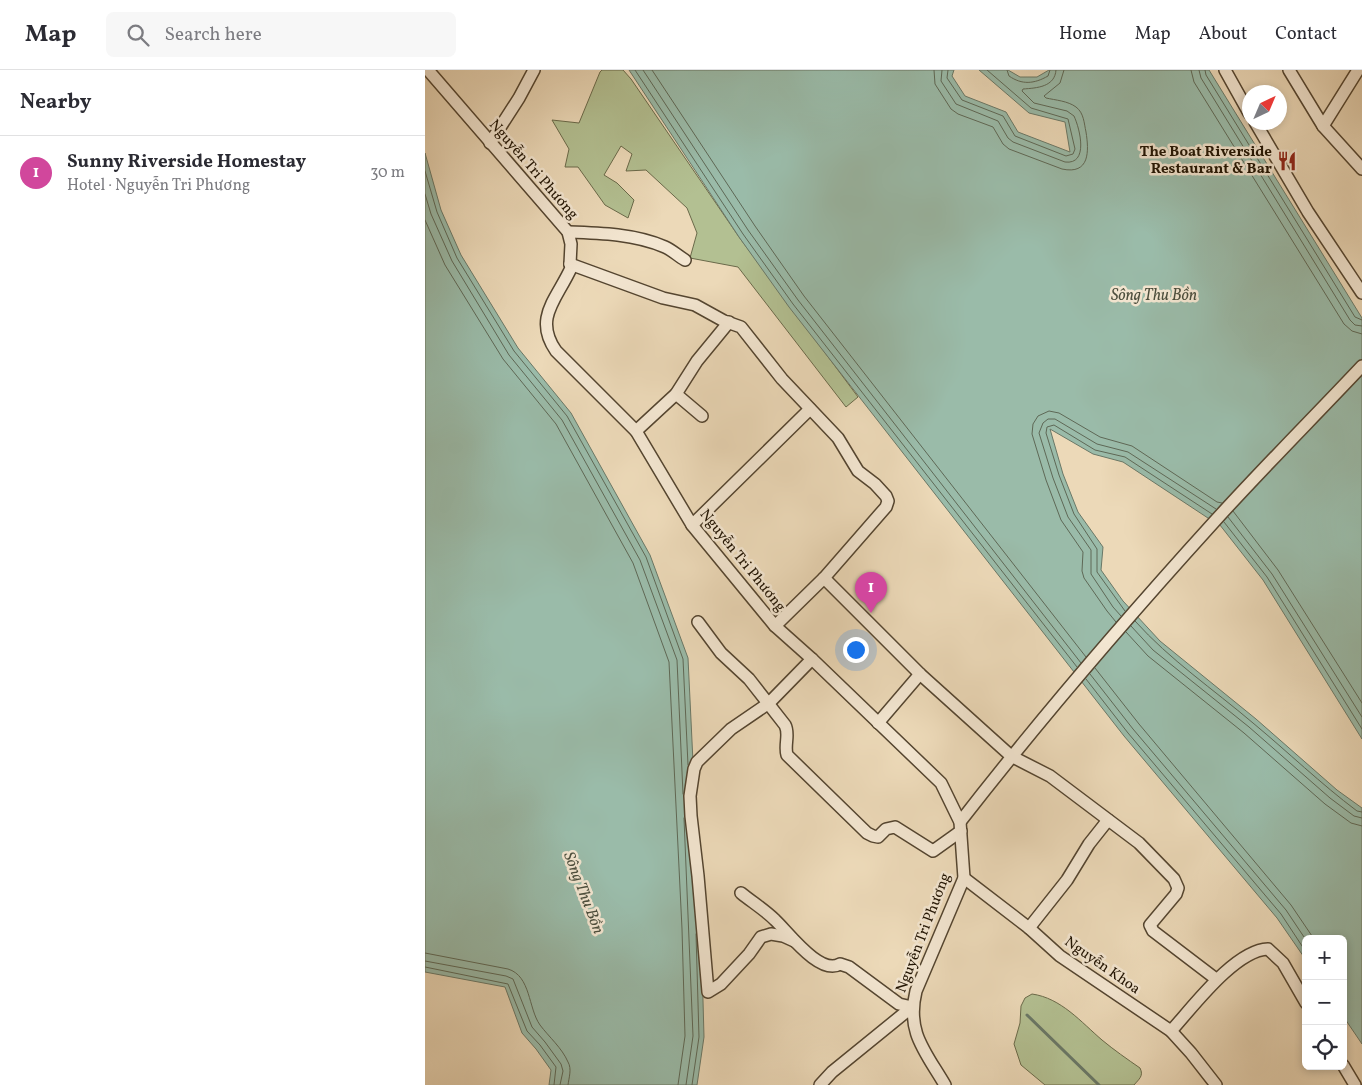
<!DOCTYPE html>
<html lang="en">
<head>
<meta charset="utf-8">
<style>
	:root { --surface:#fff; --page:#f7f7f7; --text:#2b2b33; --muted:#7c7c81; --line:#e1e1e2; --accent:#8f2418 }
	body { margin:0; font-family:Vollkorn,serif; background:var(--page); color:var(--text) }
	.controls { position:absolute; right:15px; bottom:15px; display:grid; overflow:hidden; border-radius:8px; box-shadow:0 2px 8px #0003 }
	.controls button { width:45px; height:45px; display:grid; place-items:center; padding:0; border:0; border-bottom:1px solid var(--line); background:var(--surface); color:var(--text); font:25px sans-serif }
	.compass { position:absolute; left:817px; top:15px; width:45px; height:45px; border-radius:50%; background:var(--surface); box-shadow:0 2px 8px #0003; rotate:44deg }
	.you { position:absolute; left:430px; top:579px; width:18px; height:18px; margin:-12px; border:4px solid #fff; border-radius:50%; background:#1a73e8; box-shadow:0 0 0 8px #1a73e833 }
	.badge { display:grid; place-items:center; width:32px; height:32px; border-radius:50%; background:var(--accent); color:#fff; font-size:16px; font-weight:700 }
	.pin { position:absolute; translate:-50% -41px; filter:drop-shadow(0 1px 2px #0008) }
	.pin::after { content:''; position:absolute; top:26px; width:18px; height:15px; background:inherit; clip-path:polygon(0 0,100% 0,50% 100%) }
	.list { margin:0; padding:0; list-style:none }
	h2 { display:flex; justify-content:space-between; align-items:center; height:65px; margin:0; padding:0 20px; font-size:21px }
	h2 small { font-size:16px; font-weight:400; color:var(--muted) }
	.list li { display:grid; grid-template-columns:32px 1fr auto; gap:15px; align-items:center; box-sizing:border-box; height:75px; padding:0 20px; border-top:1px solid var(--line) }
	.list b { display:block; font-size:19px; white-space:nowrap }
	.list p { margin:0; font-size:16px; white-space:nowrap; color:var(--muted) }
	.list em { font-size:16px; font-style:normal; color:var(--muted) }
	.icon { flex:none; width:28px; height:28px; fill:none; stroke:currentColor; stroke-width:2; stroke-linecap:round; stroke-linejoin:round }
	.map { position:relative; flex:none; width:937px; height:1015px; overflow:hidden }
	header { display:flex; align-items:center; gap:30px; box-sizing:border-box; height:70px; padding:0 25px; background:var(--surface); border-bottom:1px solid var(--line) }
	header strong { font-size:24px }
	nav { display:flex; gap:28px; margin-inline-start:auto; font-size:18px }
	.search { width:350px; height:45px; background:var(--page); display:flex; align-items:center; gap:12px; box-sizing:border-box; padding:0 18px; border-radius:8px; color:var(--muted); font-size:19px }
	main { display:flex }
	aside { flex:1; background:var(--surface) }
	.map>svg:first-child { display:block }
</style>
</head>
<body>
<header>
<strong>Map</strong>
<div class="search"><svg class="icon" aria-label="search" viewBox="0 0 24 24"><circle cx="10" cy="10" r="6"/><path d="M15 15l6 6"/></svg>Search here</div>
<nav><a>Home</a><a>Map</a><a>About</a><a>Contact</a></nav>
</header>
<main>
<aside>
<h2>Nearby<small></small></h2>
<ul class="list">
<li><span class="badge" style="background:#d1479c">1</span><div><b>Sunny Riverside Homestay</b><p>Hotel · Nguyễn Tri Phương</p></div><em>30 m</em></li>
</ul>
</aside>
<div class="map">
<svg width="937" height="1015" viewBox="0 0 937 1015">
	<rect width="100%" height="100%" fill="#ecd9b8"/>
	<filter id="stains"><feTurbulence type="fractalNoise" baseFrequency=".004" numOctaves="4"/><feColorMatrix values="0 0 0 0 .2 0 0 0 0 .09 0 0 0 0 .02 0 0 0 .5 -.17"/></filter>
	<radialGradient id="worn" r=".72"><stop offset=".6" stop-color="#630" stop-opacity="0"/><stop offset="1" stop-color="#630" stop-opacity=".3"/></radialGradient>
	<!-- green -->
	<g fill="#b3c092" stroke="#6a6a4a">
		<path d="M177,0H198L206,9L314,167L433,327L421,337L313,197L265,188L272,163L262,138L221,100L201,101L207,84L196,76L179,105L192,113L209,130L203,148L180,135L153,97H140L144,79L127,50L154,53L175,2Z"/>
		<path d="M607,924C636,928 656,952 677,970C689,980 702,989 715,998C719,1006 714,1009 709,1015H620L596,995L589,974L595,953L596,936L600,928Z"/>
	</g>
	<!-- water -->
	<g fill="#9abba9" stroke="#6a7867">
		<path d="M204,0H529L527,6L540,26L581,42L593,62L645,82L640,52L604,43L554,0H583L595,7H612L624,0H784L937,248V669L838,510L791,450L789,452L698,392L668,384L625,359L638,404L653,442L678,477L676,500L698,531L735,571L831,649L912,720L937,738V974L918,946V869H881V890L852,848L699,666L364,237L314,167Z"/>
		<path d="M0,83L16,140L36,185L93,278L146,343L225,485L263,588L276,858L279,967L272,1015H124L126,1000L111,979L97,963L80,917L0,902Z"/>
	</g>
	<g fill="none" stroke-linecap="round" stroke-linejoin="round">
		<!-- shore -->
		<g stroke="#5e6856" stroke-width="1">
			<path d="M210,0L318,164L368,234L652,597"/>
			<path d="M218,0L323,160L373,230L656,593"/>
			<path d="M227,0L330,156L379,226L661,587"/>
			<path d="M509,0L510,14L526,39L533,44L568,57L578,74L584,79L637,99C665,105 664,81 661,62C659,53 659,43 651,37C643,31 630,30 621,28L619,26L635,13L639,0"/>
			<path d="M517,0L516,11L531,34L573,51L583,68L588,72L640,92C664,95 655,59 649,46L642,41L609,33L597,21L598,19C612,18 630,17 631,0"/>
			<path d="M523,0L522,8L537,30L578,46L590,66L641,86L648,84L650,79L643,49L606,38L562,0"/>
			<path d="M582,0L584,6C597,15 609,14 623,6L625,0"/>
			<path d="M766,0L769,12L919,254L927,261L937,264"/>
			<path d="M774,0L776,8L925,250L930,255L937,256"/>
			<path d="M780,0L781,5L930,247L937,250"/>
			<path d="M0,101L12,142L32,188L89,281L142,346L221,487L258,589L263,695"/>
			<path d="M0,124L6,144L27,191L84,285L137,350L215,490L252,590L258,724"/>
			<path d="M0,150L20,195L78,289L131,354L208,493L244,592L257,859L260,966L253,1015"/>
			<path d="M808,441L853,500L937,633"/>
			<path d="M803,447L847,504L937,647"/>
			<path d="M799,452L842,507L937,659"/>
			<path d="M700,541L672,502V479L649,444L634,405L621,363L622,357L629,355L670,380L700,387L787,444"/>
			<path d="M696,546L688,537L666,504V480L643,447L628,408L614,363L618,353L623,349H630L672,374L703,382L791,439"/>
			<path d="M710,551C745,590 788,619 828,653C863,682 896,714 932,741L937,742"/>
			<path d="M691,552L682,541L659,508L657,501L658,482L636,450L621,410L607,364L608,354L613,346L624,341L634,343L675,367L707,376L792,432L797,433"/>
			<path d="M706,556L728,580L824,657L905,728L929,746L937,748"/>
			<path d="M701,562L723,586L819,663L900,734L926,753L937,756"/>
			<path d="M670,598L714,654L866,835L889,869"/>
			<path d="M665,604L708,659L861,840L881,870"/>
			<path d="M661,609L703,663L856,844L881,882"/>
			<path d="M259,748L268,966L261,1015"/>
			<path d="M0,883L83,899C106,906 103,938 115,955C124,967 137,978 143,992C147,999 144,1007 143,1015"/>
			<path d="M0,891L81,906L88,909L107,957L120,972L136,994L138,1001L135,1015"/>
			<path d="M0,897L83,914L102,961L115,975L131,997L129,1015"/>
			<path d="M267,1015L274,967L271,864"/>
		</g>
		<!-- stream -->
		<path stroke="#6a7867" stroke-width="3" d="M602,945L674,1015"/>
		<defs>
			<g id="street">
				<path d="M3,0L143,162L146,174L145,194L146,198C132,229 108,248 131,281L211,361L267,455L350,556L387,589L516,713L535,752L539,808L491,921C481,962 500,981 520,1015"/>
				<path d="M800,0L824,43"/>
				<path d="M864,0L898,56L937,99"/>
				<path d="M830,52L883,142L937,223"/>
				<path d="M898,56L933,0"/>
				<path d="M65,73L94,28L109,0"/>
				<path d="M143,162C175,163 210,164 240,177C247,180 253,186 260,190"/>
				<path d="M145,194L238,228L270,235L299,251L316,257L357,309L413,368L433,401L450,414L461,426L463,431L461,437L399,508L350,556"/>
				<path d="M251,324L277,346"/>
				<path d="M211,361L251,324L272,291L304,252"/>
				<path d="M267,455L385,339"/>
				<path d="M399,508L495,604L586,686L625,706L714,773L749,809L753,818L751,824L725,855L728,861L791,909"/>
				<path d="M273,552L296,583L324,609L360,655C365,664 359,675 362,685L442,763L448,766L453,767L461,759L470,757L508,781L536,761"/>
				<path d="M453,653L495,604"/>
				<path d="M535,752C615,649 701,549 789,452C837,399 888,348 937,296"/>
				<path d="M539,808L604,858L635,886L746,961L766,983L791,1015"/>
				<path d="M316,823C327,832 340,840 350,850C363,862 395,906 415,894L424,897L474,934L487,937"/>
				<path d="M604,858L642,810L664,774L683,750"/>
				<path d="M369,871L358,866L346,864L336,867L324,884L296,914L283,922L273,806L266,746L265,726L269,699L272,692L306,659L344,633L387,589"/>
				<path d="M746,961C767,938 810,880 843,879L858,893L881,933"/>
				<path d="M918,995L930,1015"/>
				<path d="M395,1015L407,1002L487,937"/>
			</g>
		</defs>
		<!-- street casing -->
		<use href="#street" stroke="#544530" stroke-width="14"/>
		<!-- street -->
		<use href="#street" stroke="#f3e6d1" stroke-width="11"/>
	</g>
	<!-- icons -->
	<defs>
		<symbol id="restaurant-bare" viewBox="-9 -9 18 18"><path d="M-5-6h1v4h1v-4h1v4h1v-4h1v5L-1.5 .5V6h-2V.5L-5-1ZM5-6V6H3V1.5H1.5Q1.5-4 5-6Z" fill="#8f2418" stroke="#f3e6d1" stroke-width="2.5" paint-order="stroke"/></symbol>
	</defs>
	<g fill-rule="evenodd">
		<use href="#restaurant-bare" x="848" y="77" width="28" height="28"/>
	</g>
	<g text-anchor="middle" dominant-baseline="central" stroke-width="5" stroke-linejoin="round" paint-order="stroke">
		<!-- poi labels -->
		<g font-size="15" font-weight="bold" fill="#211403" stroke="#f3e6d1" text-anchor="end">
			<text x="847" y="82">The Boat Riverside<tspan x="847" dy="17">Restaurant &amp; Bar</tspan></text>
		</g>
		<!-- street labels -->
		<g font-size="15" fill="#211403" stroke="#f3e6d1">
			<text transform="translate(108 100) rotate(49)">Nguyễn Tri Phương</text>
			<text transform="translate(317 491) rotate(51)">Nguyễn Tri Phương</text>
			<text transform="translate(499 863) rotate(-69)">Nguyễn Tri Phương</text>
			<text transform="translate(677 896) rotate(35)">Nguyễn Khoa</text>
		</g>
		<!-- water labels -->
		<g font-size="16" font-style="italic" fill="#4b4e3d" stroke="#f3e6d1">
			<text x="729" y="226">Sông Thu Bồn</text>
			<text transform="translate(158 823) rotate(69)">Sông Thu Bồn</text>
		</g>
	</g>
	<rect width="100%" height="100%" filter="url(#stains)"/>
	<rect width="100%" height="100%" fill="url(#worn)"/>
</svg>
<div class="controls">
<button>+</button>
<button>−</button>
<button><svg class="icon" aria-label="locate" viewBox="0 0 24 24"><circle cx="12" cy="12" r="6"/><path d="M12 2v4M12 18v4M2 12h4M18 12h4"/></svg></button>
</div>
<svg class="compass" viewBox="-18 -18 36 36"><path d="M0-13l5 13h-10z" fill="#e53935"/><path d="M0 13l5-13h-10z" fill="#7c7c81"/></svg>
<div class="you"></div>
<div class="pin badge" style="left:446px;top:543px;background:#d1479c">1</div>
</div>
</main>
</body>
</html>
